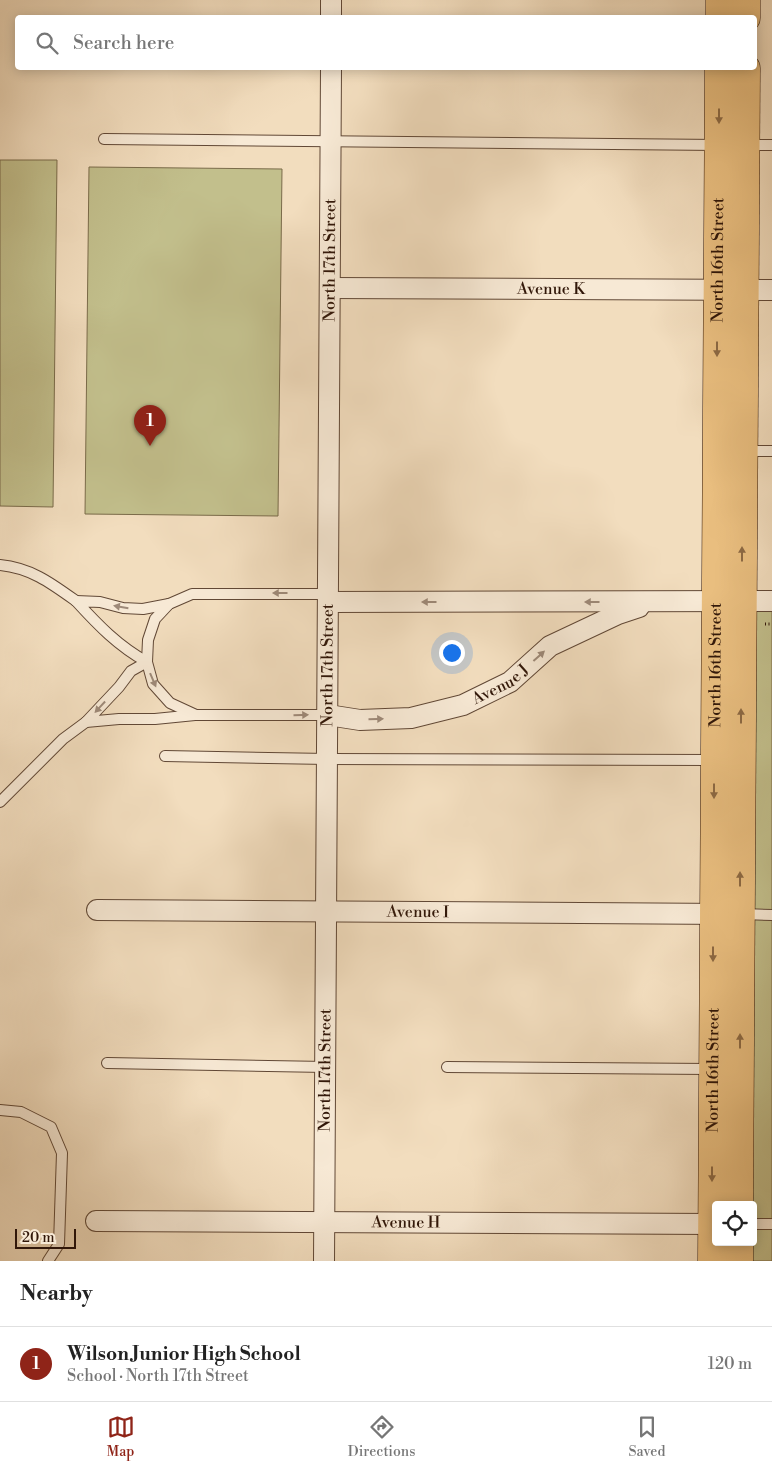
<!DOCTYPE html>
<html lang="en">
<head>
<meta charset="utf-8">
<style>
	:root { --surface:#fff; --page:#f2f2f2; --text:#222; --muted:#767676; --line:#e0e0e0; --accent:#8f2418 }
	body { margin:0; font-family:"Libre Bodoni",serif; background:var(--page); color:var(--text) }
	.controls { position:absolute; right:15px; bottom:15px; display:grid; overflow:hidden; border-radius:5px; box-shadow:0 2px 12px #0003 }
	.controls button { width:45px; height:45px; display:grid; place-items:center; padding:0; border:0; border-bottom:1px solid var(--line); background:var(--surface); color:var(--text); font:25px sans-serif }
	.scale { position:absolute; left:15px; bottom:12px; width:61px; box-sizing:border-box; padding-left:5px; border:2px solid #311709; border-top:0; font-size:14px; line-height:18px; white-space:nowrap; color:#311709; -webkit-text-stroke:4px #f7e9d5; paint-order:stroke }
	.you { position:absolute; left:451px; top:652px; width:18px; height:18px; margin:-12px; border:4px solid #fff; border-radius:50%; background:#1a73e8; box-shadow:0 0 0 8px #1a73e833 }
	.badge { display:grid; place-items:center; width:32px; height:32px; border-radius:50%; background:var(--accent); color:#fff; font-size:16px; font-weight:700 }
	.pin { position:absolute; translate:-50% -41px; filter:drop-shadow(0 1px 2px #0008) }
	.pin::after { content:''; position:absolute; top:26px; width:18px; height:15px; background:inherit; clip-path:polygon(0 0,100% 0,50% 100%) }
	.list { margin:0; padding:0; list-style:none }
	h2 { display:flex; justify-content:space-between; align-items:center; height:65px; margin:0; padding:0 20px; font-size:21px }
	h2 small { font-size:16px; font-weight:400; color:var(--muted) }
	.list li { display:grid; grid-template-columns:32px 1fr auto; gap:15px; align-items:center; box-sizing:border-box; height:75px; padding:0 20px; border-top:1px solid var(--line) }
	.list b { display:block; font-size:19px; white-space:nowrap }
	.list p { margin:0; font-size:16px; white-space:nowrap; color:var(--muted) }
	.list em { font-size:16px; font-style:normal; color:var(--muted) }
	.icon { flex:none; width:28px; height:28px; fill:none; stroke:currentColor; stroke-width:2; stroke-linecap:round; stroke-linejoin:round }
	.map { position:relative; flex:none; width:772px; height:1261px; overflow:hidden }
	.search { position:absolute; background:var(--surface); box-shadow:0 2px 12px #0003; left:15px; right:15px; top:15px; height:55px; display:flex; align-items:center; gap:12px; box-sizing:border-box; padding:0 18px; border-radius:5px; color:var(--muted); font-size:19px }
	.sheet { height:140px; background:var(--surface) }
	nav { display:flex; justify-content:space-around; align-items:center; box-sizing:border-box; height:70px; border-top:1px solid var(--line); background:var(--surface); font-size:14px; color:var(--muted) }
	nav a { display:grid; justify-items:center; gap:2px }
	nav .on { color:var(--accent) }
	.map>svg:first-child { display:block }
</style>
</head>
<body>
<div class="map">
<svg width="772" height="1261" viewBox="0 0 772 1261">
	<rect width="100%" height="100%" fill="#f2ddbe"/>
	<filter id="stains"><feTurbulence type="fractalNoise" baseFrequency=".004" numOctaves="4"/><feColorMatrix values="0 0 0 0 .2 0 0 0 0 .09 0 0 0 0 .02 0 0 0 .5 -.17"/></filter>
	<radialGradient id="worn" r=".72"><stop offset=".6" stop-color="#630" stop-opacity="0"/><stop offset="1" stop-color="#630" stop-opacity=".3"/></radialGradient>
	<!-- green -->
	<g fill="#c2bf8c" stroke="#7a6b4a">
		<path d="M0,160H57L53,507L0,506Z"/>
		<path d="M89,167L282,169L278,516L85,514Z"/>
		<path d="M772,601V1261H744V1242H753V1205H744L742,602Z"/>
	</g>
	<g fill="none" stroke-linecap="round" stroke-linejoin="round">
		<defs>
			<g id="lane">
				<path d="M104,139L719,145"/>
				<path d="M746,145H772"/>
				<path d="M745,451H772"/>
				<path d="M0,565C31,568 51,583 76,601"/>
				<path d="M147,662L131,671L119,687L86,722L119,719H155L195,715"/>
				<path d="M147,662C118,646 98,625 76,601L100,602L123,608L143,609L169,604"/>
				<path d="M328,715H196L170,703L153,684L147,662L148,640L155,619L169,604L192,594H329"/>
				<path d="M165,756L328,759L714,760"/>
				<path d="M0,802L63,739L86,722"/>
				<path d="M743,914L772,915"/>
				<path d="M107,1063L326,1067"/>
				<path d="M447,1067L711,1069"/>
				<path d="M0,1110L21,1112L51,1127L62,1153L59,1244L48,1261"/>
				<path d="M753,1224H772"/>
			</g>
			<g id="street">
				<path d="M331,18V0"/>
				<path id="s1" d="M330,288L772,290"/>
				<path d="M329,602L772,601"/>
				<path id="s2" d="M328,715L360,720L411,718L463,705L510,682L550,646L618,614L639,607"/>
				<path id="s3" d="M97,910L728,914"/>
				<path id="s4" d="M96,1221L716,1224"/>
				<path id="s5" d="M324,1261L331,68"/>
			</g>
			<g id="primary">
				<path d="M720,18V0"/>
				<path d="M746,18V0"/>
				<path d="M739,1205L746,68"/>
				<path d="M739,1242V1261"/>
				<path id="s6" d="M712,1261L719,68"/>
			</g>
		</defs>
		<!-- lane casing -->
		<use href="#lane" stroke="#614836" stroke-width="12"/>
		<!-- street casing -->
		<use href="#street" stroke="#614836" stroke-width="22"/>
		<!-- primary casing -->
		<use href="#primary" stroke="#311709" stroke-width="29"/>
		<!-- path -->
		<path stroke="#311709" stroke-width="3" stroke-dasharray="1 2.5" stroke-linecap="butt" d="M765,624H772"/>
		<!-- lane -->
		<use href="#lane" stroke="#f7e9d5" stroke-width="10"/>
		<!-- street -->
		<use href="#street" stroke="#f7e9d5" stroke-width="20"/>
		<!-- primary -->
		<use href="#primary" stroke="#e9be7f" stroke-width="28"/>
	</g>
	<!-- one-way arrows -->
	<defs><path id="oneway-solid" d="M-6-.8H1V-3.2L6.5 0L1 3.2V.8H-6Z" transform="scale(1.25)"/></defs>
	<g fill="#8d6a44">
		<use href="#oneway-solid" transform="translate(719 116) rotate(90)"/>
		<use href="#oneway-solid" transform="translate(717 349) rotate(90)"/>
		<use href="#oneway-solid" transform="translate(742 554) rotate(-90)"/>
		<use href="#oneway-solid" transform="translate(741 716) rotate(-90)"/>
		<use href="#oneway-solid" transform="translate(714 791) rotate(90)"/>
		<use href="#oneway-solid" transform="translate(740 879) rotate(-90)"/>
		<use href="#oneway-solid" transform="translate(713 954) rotate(90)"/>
		<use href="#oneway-solid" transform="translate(740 1041) rotate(-90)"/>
		<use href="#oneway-solid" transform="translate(712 1174) rotate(90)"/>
	</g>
	<g fill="#9e8a79">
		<use href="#oneway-solid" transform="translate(280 593) rotate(180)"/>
		<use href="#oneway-solid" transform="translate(429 602) rotate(180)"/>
		<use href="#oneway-solid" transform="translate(592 602) rotate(180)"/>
		<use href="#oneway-solid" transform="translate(121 607) rotate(-170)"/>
		<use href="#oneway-solid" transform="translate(539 656) rotate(-42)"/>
		<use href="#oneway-solid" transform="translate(153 680) rotate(67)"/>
		<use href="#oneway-solid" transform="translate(100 707) rotate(133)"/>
		<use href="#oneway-solid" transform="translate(301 715) rotate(-2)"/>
		<use href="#oneway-solid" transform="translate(376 719) rotate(-2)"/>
	</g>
	<g text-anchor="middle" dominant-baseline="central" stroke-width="5" stroke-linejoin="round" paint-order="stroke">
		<!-- street labels -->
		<g font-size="16" fill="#311709" stroke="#f7e9d5">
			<text stroke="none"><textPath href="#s5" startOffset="1001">North 17th Street</textPath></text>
			<text stroke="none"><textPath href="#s6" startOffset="1001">North 16th Street</textPath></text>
			<text stroke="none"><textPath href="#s1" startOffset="221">Avenue K</textPath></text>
			<text stroke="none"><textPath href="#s5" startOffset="596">North 17th Street</textPath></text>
			<text stroke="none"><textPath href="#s6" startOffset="596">North 16th Street</textPath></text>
			<text stroke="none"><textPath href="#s2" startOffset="180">Avenue J</textPath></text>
			<text stroke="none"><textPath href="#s3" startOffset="321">Avenue I</textPath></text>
			<text stroke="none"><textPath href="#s5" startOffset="191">North 17th Street</textPath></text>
			<text stroke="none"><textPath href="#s6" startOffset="191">North 16th Street</textPath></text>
			<text stroke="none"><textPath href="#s4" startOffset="310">Avenue H</textPath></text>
		</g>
	</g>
	<rect width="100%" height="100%" filter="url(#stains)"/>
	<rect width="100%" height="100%" fill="url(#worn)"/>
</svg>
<div class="controls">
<button><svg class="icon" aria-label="locate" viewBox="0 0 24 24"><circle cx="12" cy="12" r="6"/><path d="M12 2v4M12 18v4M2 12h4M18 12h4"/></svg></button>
</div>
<div class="scale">20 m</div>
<div class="you"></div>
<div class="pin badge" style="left:150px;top:446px">1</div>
<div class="search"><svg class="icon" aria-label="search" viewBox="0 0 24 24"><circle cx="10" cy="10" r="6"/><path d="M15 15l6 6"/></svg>Search here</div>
</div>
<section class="sheet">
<h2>Nearby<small></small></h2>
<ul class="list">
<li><span class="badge">1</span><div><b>Wilson Junior High School</b><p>School · North 17th Street</p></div><em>120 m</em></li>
</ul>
</section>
<nav>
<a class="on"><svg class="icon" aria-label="map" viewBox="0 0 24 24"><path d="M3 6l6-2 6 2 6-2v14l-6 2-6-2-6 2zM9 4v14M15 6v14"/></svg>Map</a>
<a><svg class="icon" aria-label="directions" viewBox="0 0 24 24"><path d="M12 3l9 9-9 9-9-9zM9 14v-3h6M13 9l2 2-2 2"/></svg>Directions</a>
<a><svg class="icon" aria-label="saved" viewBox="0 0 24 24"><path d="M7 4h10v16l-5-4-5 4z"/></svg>Saved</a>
</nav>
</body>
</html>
